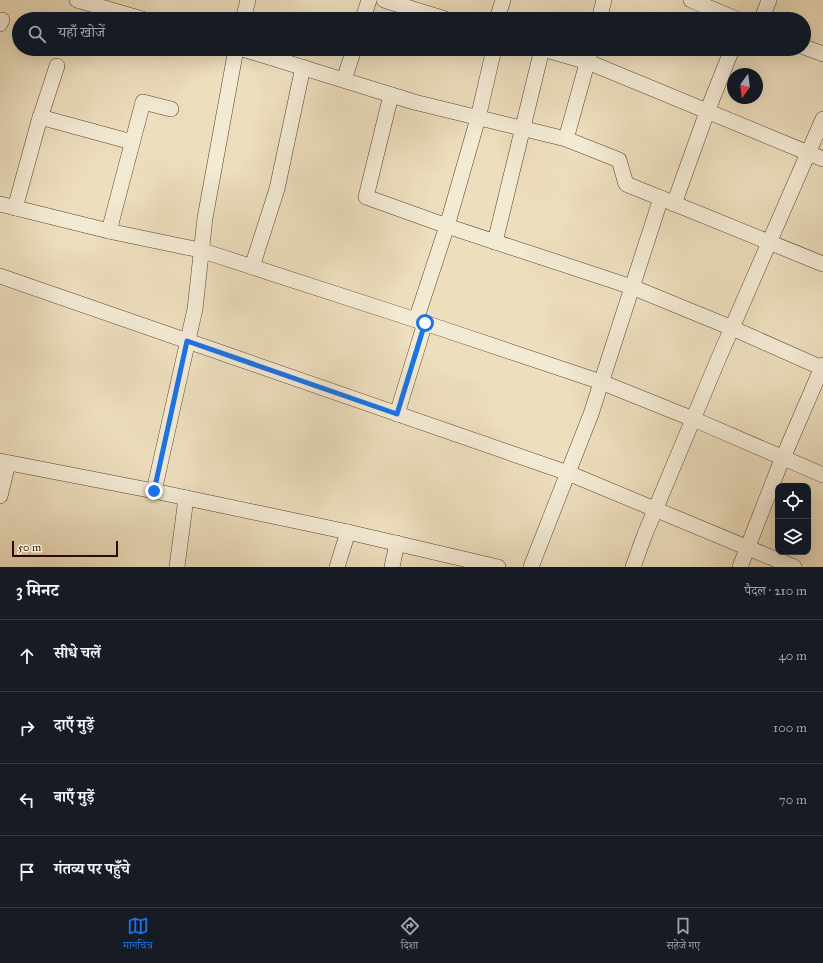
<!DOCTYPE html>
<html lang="hi">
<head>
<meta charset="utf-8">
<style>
	:root { --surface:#171b24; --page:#20242c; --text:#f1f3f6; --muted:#9ea1a6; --line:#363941; --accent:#1a73e8 }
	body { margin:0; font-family:"IM FELL Great Primer","Noto Serif Devanagari",serif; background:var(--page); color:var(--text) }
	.controls { position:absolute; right:12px; bottom:12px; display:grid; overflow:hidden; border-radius:8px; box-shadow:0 4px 16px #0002 }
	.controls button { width:36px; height:36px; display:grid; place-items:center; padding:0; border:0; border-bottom:1px solid var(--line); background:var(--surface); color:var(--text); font:20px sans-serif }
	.compass { position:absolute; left:727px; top:68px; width:36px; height:36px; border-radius:50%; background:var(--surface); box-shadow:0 4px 16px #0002; rotate:194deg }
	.scale { position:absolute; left:12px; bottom:10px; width:106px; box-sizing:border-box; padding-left:4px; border:2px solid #2a0d00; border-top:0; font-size:11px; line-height:14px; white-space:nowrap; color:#2a0d00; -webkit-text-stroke:3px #f3ead4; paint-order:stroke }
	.stop { position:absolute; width:12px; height:12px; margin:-9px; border:3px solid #1a73e8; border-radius:50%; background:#fff }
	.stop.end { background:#1a73e8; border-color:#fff; box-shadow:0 1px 4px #0008 }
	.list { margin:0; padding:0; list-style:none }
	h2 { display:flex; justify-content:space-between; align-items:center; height:52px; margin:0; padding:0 16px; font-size:17px }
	h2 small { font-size:13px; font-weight:400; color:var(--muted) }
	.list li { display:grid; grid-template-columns:26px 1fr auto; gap:12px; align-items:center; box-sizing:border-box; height:72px; padding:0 16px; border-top:1px solid var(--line) }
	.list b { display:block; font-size:15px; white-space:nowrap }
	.list em { font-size:13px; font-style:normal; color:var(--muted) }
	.icon { flex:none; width:22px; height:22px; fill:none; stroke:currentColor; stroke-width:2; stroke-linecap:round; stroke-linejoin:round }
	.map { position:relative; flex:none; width:823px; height:567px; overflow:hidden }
	.search { position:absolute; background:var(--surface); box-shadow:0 4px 16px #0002; left:12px; right:12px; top:12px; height:44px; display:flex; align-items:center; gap:10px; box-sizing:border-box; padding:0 14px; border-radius:22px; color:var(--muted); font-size:15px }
	.sheet { height:340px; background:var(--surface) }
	nav { display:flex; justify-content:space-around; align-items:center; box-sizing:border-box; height:56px; border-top:1px solid var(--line); background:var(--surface); font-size:11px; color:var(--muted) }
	nav a { display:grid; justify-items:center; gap:2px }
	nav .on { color:var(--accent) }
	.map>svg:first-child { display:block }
</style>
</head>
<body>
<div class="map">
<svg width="823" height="567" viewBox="0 0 823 567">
	<rect width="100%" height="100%" fill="#eddebd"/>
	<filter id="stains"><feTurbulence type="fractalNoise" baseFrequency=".005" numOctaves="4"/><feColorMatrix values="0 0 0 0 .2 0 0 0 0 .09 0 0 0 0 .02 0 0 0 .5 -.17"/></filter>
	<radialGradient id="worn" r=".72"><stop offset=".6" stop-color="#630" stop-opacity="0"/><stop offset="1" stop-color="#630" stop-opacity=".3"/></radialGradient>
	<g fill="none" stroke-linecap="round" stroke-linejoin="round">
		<defs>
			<g id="minor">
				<path d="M77,0L142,19"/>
				<path d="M384,0L445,19"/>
				<path d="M691,0L736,19"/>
				<path d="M243,19L248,0"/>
				<path d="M363,19L369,0"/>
				<path d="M497,19L503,0"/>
				<path d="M599,19L604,0"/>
				<path d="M762,19L769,0"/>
				<path d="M0,24L2,20"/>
				<path d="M804,47L823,54"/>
				<path d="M243,49L414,102L566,139L619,160L626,184L823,264"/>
				<path d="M543,49L588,62L823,159"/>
				<path d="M344,80L354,49"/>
				<path d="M391,95L366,197L447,226L632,287L732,328L822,368"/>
				<path d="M40,117L132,142"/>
				<path d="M566,139L591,49"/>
				<path d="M0,204L113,232L200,250L416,320L601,382L693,419L823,475"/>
				<path d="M674,204L707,112L732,49"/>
				<path d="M15,208L39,121L57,66"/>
				<path d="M109,231L143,102L171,109"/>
				<path d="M495,242L542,49"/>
				<path d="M252,267L277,189L303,67"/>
				<path d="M0,276L568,473L794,567"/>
				<path d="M416,320L447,226L478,118L494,49"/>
				<path d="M397,414L425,323"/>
				<path d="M0,461L154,491L348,532L498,567"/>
				<path d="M154,491L195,309L205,218L236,49"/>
				<path d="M0,496L8,463"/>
				<path d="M177,567L186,498"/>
				<path d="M337,567L348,532"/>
				<path d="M392,567L397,543"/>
				<path d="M531,567L591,414L661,198"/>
				<path d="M633,567L645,534L717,362L823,119"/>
				<path d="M740,567L779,467L823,365"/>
			</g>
		</defs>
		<!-- minor casing -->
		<use href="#minor" stroke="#5b412f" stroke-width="16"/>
		<!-- minor -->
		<use href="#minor" stroke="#f3ead4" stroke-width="15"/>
	</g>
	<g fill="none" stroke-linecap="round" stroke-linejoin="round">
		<!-- route -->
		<path stroke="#1a73e8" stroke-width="5" d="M154,491L187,341L397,414L425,323"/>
	</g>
	<rect width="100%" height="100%" filter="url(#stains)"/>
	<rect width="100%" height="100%" fill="url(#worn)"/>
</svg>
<div class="controls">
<button><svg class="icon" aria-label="locate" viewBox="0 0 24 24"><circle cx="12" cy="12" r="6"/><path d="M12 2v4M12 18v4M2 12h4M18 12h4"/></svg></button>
<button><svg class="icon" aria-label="layers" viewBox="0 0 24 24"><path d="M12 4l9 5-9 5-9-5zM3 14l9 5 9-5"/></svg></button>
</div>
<svg class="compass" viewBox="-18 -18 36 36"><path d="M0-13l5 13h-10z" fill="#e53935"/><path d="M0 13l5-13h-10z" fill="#9ea1a6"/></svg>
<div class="scale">50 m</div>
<div class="stop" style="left:425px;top:323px"></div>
<div class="stop end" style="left:154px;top:491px"></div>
<div class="search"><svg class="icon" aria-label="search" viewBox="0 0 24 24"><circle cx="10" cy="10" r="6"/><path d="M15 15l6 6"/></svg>यहाँ खोजें</div>
</div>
<section class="sheet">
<h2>3 मिनट<small>पैदल · 210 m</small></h2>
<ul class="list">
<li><svg class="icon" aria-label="ahead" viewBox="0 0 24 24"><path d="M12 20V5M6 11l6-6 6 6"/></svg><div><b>सीधे चलें</b></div><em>40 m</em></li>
<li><svg class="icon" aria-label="right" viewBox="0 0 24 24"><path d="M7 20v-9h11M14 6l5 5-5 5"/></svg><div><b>दाएँ मुड़ें</b></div><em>100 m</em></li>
<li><svg class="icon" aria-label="left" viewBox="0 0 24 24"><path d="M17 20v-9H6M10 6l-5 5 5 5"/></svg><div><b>बाएँ मुड़ें</b></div><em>70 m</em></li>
<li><svg class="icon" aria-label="arrive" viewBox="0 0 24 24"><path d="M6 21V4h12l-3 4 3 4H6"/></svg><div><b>गंतव्य पर पहुँचे</b></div></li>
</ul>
</section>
<nav>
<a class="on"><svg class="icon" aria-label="map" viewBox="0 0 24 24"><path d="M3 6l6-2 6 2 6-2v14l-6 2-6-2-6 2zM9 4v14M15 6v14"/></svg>मानचित्र</a>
<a><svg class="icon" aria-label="directions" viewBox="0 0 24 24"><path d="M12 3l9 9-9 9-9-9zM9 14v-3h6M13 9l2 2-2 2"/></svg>दिशा</a>
<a><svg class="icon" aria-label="saved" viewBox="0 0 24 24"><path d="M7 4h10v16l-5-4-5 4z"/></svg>सहेजे गए</a>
</nav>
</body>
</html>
